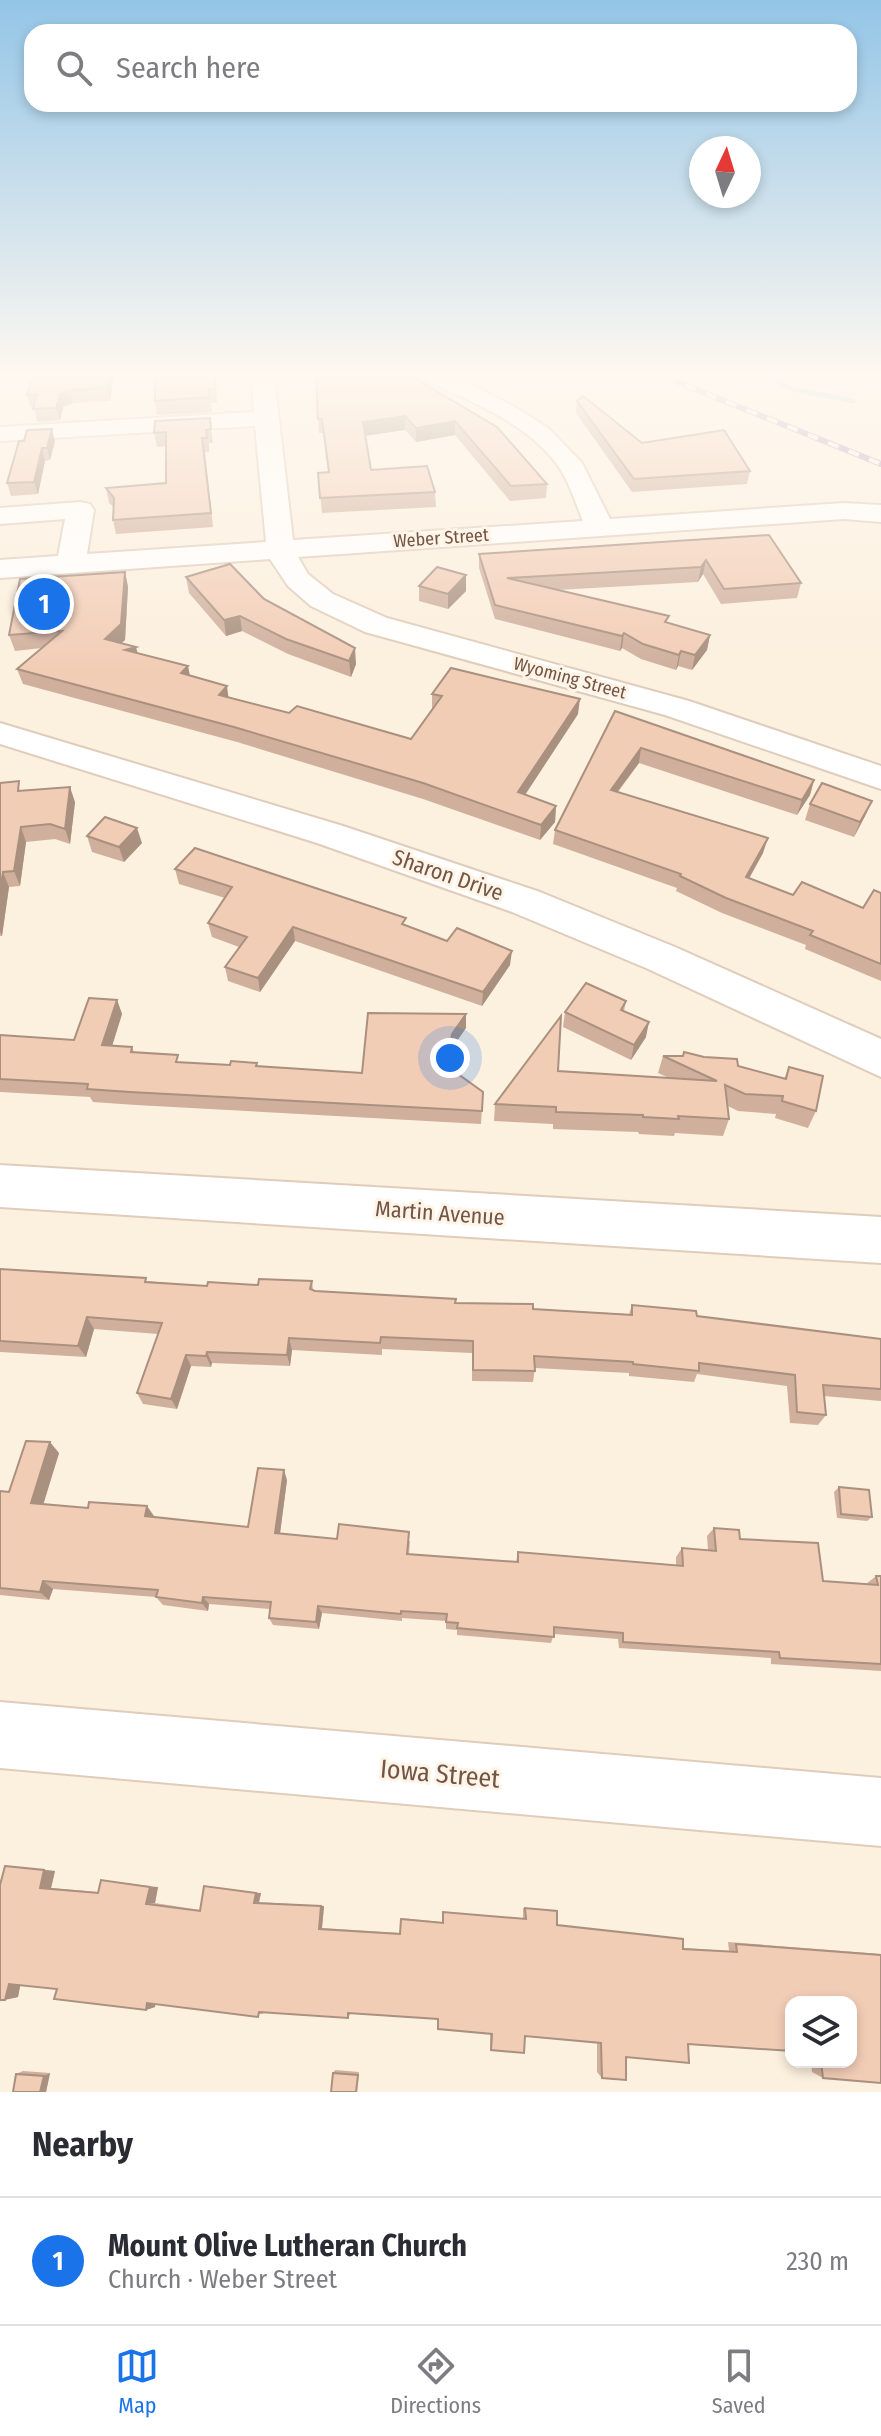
<!DOCTYPE html>
<html lang="en">
<head>
<meta charset="utf-8">
<style>
	:root { --surface:#fff; --page:#f2f2f3; --text:#2b2b33; --muted:#7c7c81; --line:#e1e1e2; --accent:#1a73e8 }
	body { margin:0; font-family:"Fira Sans Condensed",sans-serif; background:var(--page); color:var(--text) }
	.controls { position:absolute; right:24px; bottom:24px; display:grid; overflow:hidden; border-radius:16px; box-shadow:0 4px 12px #0003 }
	.controls button { width:72px; height:72px; display:grid; place-items:center; padding:0; border:0; border-bottom:2px solid var(--line); background:var(--surface); color:var(--text); font:40px sans-serif }
	.compass { position:absolute; left:689px; top:136px; width:72px; height:72px; border-radius:50%; background:var(--surface); box-shadow:0 4px 12px #0003; rotate:4deg }
	.you { position:absolute; left:450px; top:1058px; width:28px; height:28px; margin:-20px; border:6px solid #fff; border-radius:50%; background:#1a73e8; box-shadow:0 0 0 12px #1a73e833 }
	.badge { display:grid; place-items:center; width:52px; height:52px; border-radius:50%; background:var(--accent); color:#fff; font-size:26px; font-weight:700 }
	.pin { position:absolute; translate:-50% -50%; border:4px solid #fff; box-shadow:0 2px 8px #0006 }
	.list { margin:0; padding:0; list-style:none }
	h2 { display:flex; justify-content:space-between; align-items:center; height:104px; margin:0; padding:0 32px; font-size:34px }
	h2 small { font-size:26px; font-weight:400; color:var(--muted) }
	.list li { display:grid; grid-template-columns:52px 1fr auto; gap:24px; align-items:center; box-sizing:border-box; height:128px; padding:0 32px; border-top:2px solid var(--line) }
	.list b { display:block; font-size:30px; white-space:nowrap }
	.list p { margin:0; font-size:26px; white-space:nowrap; color:var(--muted) }
	.list em { font-size:26px; font-style:normal; color:var(--muted) }
	.icon { flex:none; width:44px; height:44px; fill:none; stroke:currentColor; stroke-width:2; stroke-linecap:round; stroke-linejoin:round }
	.map { position:relative; flex:none; width:881px; height:2092px; overflow:hidden }
	.search { position:absolute; background:var(--surface); box-shadow:0 4px 12px #0003; left:24px; right:24px; top:24px; height:88px; display:flex; align-items:center; gap:20px; box-sizing:border-box; padding:0 28px; border-radius:24px; color:var(--muted); font-size:30px }
	.sheet { height:232px; background:var(--surface) }
	nav { display:flex; justify-content:space-around; align-items:center; box-sizing:border-box; height:112px; border-top:2px solid var(--line); background:var(--surface); font-size:22px; color:var(--muted) }
	nav a { display:grid; justify-items:center; gap:4px }
	nav .on { color:var(--accent) }
	.map>svg:first-child { display:block }
</style>
</head>
<body>
<div class="map">
<svg width="881" height="2092" viewBox="0 0 881 2092">
	<rect width="100%" height="100%" fill="#fcf0de"/>
	<g fill="none" stroke-linecap="round" stroke-linejoin="round">
		<!-- stream -->
		<path stroke="#9aced7" stroke-width="5" d="M768,377L793,389L853,401"/>
		<defs>
			<g id="minor">
				<path d="M252,377H274L293,540L583,521C575,502 569,480 556,463C528,425 472,401 429,382L426,377H455L513,406L548,428L582,463L610,519L844,503L881,505V522L844,519L298,557L308,574L333,594L387,618L689,701L881,766V789L665,715L365,632L311,606L288,586L270,559L0,578V560L58,556L65,519L0,524V508L80,502L90,504L94,510L87,554L266,542L255,426L0,441V427L254,412Z"/>
				<path d="M0,723L343,826L540,892L675,947L881,1039V1077L646,968L512,912L317,843L0,744Z"/>
				<path d="M0,1165L881,1217V1263L0,1207Z"/>
				<path d="M0,1702L881,1778V1846L0,1768Z"/>
			</g>
		</defs>
		<!-- minor casing -->
		<use href="#minor" stroke="#e0ccbb" stroke-width="4"/>
		<!-- minor -->
		<use href="#minor" fill="#fff" fill-rule="evenodd"/>
		<defs>
			<path id="rail" d="M665,377L881,464"/>
		</defs>
		<!-- rail casing -->
		<use href="#rail" stroke="#b29ec4" stroke-width="6"/>
		<!-- rail -->
		<use href="#rail" stroke="#fff4e5" stroke-width="4" stroke-dasharray="11" stroke-linecap="butt"/>
	</g>
	<!-- wall -->
	<g fill="#d0b09d">
		<path d="M114,377L110,401L73,403L63,407L60,420L37,422L34,407H30L27,395Z"/>
		<path d="M216,377L217,403H211L212,412L157,415L155,401Z"/>
		<path d="M423,382V384L547,484L546,498L510,501L455,435L416,442L405,430L365,436L371,470L435,492L436,507L322,513L318,473L329,472L324,433H319L318,419Z"/>
		<path d="M577,401L642,443L750,471L747,484L632,492L576,413Z"/>
		<path d="M210,418L213,443H209V452H205L213,527L116,534L113,520L114,507L109,503L106,488L166,483V446L157,447L154,433Z"/>
		<path d="M19,441H55L50,460L45,461L38,494L11,496L7,483Z"/>
		<path d="M769,535L801,583L797,598L721,604L703,574L698,582L557,590L710,635L707,650L692,670L678,666L676,670L641,659L622,648L620,651L495,619L479,568V554Z"/>
		<path d="M125,572L128,587L125,640L121,643L138,654L190,676L229,697L289,713L411,739L432,709V694L578,714L525,795L556,806L555,822L540,840L423,799L237,742L23,684L17,669L42,648L15,651L9,635Z"/>
		<path d="M186,577L264,599L356,664L351,677L288,654L242,631L226,636L189,593Z"/>
		<path d="M419,586L466,591L448,609L419,601Z"/>
		<path d="M615,711L814,780L810,795L797,815L639,763L618,792L763,853L749,879L793,895L863,908L881,893V981L805,949L806,945L722,913L676,891L677,888L553,844L555,830Z"/>
		<path d="M0,783L23,791L75,802L70,844L55,839L26,842L20,886L9,887L2,936H0Z"/>
		<path d="M872,801L865,816L854,837L805,820L810,804Z"/>
		<path d="M87,836L142,843L124,862L92,852Z"/>
		<path d="M175,869L406,925L510,965L482,1006L295,941L260,992L228,981L225,967L239,947L212,937L208,923L225,898L179,884Z"/>
		<path d="M117,1000L122,1014L112,1046L132,1047L134,1052L181,1063L230,1065L257,1063L258,1067L362,1073L466,1014V1028L452,1048L449,1074L483,1092L481,1124L136,1105L93,1102L90,1097L0,1092V1035L74,1040Z"/>
		<path d="M626,1001L624,1011L646,1037L631,1060L563,1027L565,1012Z"/>
		<path d="M663,1056L738,1066L784,1079L789,1067L816,1111L808,1128L775,1118L776,1114L738,1111L728,1106L729,1119L723,1136L675,1133L674,1136L639,1134L638,1132L553,1129V1124L494,1121L495,1104L558,1071L669,1078L658,1073Z"/>
		<path d="M0,1269L207,1286L258,1285L312,1281L313,1290L315,1291L533,1309L629,1314L632,1305L697,1316L881,1339V1401L824,1396L826,1415L818,1425L790,1423L787,1386L697,1374L694,1382L629,1376V1373L535,1368L533,1382L472,1381V1353L382,1349V1355L292,1350L290,1366L212,1363L211,1367L191,1366L177,1409L143,1404L137,1393L158,1334L94,1329L86,1357L0,1352Z"/>
		<path d="M59,1453L43,1504L248,1527L287,1480L280,1533L337,1539L410,1541L409,1554L516,1562L518,1552L676,1565V1557L682,1548L708,1550L707,1536L714,1528L740,1539L823,1581L866,1584L876,1576H881V1671L771,1664V1658L619,1648L618,1639L554,1634L551,1643L457,1635V1630L446,1629V1621L402,1618V1621L322,1613L319,1629L273,1625L269,1618L270,1609L209,1604L208,1611L163,1605L156,1597L53,1589L49,1600L0,1595V1491L9,1492Z"/>
		<path d="M839,1487L872,1517L867,1521L837,1518L834,1492Z"/>
		<path d="M5,1866L55,1871L51,1888L98,1892L101,1880L158,1887L155,1903L200,1910L211,1887L261,1893L259,1902L324,1906L322,1928L400,1933L401,1919L402,1918L443,1922L523,1919V1908L554,1911L557,1925L683,1948L729,1951L728,1942L881,1954V2083L823,2078L812,2072L811,2062H851V2002L688,2044L626,2057L602,2078L597,2072V2043L525,2036L491,2050L490,2045V2034L438,2019L351,2013L348,2018L264,2012L263,2014L155,2004V2007L146,2010L57,1989L20,1985L18,1997L0,2000V1883Z"/>
		<path d="M335,2070L359,2072L357,2092H331L333,2073Z"/>
		<path d="M23,2071L50,2073L46,2092H13L16,2074Z"/>
	</g>
	<!-- shaded-wall -->
	<g fill="#a9907f">
		<path d="M109,377H114L110,401L107,388Z"/>
		<path d="M70,390L73,403L63,407L60,420L56,408L60,394Z"/>
		<path d="M405,416V430L363,436V422Z"/>
		<path d="M455,421V435L416,442V428Z"/>
		<path d="M52,429L55,441L50,460L47,448Z"/>
		<path d="M42,448L45,461L38,494L34,482Z"/>
		<path d="M706,560L703,574L698,582L701,567Z"/>
		<path d="M125,572L128,587L125,640L109,654L105,639Z"/>
		<path d="M466,575V591L448,609V594Z"/>
		<path d="M240,616L242,631L226,636L224,620Z"/>
		<path d="M624,633L622,648L620,651L622,636Z"/>
		<path d="M710,635L707,650L692,670L695,655Z"/>
		<path d="M136,647L140,662L125,650Z"/>
		<path d="M355,648L356,664L351,677L349,661Z"/>
		<path d="M681,651L678,666L676,670L679,655Z"/>
		<path d="M188,666L191,681L181,673Z"/>
		<path d="M227,686L229,702L219,695Z"/>
		<path d="M580,699L578,714L517,807L518,792Z"/>
		<path d="M641,748L639,763L608,804L611,790Z"/>
		<path d="M814,780L810,795L797,815L802,800Z"/>
		<path d="M70,787L75,802L70,844L65,829Z"/>
		<path d="M872,801L865,816L854,837L860,822Z"/>
		<path d="M556,806L555,822L540,840L541,825Z"/>
		<path d="M21,827L26,842L20,886L14,871Z"/>
		<path d="M137,828L142,843L124,862L119,847Z"/>
		<path d="M768,838L763,853L741,892L746,877Z"/>
		<path d="M3,872L9,887L2,936L0,932V891Z"/>
		<path d="M293,927L295,941L260,992L258,978Z"/>
		<path d="M512,951L510,965L482,1006L483,992Z"/>
		<path d="M117,1000L122,1014L108,1059L102,1045Z"/>
		<path d="M466,1014V1028L452,1048L447,1087V1074L452,1034Z"/>
		<path d="M649,1022L646,1037L631,1060L634,1045Z"/>
		<path d="M87,1317L94,1329L86,1357L78,1346Z"/>
		<path d="M289,1338L292,1350L290,1366L287,1355Z"/>
		<path d="M207,1352L212,1363L211,1367L206,1356Z"/>
		<path d="M186,1355L191,1366L177,1409L171,1399Z"/>
		<path d="M50,1442L59,1453L41,1512L31,1503Z"/>
		<path d="M284,1470L287,1480L279,1541L275,1533Z"/>
		<path d="M147,1506L154,1516L152,1525L145,1516Z"/>
		<path d="M43,1581L53,1589L49,1600L40,1592Z"/>
		<path d="M203,1597L209,1604L208,1611L202,1603Z"/>
		<path d="M318,1606L322,1613L319,1629L316,1622Z"/>
		<path d="M44,1870L55,1871L51,1888H40Z"/>
		<path d="M150,1887H158L155,1903L146,1904Z"/>
		<path d="M256,1893H261L259,1902L254,1903Z"/>
		<path d="M321,1906H324L322,1928L319,1929Z"/>
		<path d="M21,1982L18,1997L5,2000L9,1984Z"/>
		<path d="M156,2000L155,2007L146,2010L147,2003Z"/>
		<path d="M50,2073L46,2092H40L44,2076Z"/>
	</g>
	<!-- building -->
	<g fill="#f2cdb6" stroke="#a9907f" stroke-width="2">
		<path d="M32,377H109L107,388L70,390L60,394L56,408L33,409L37,394L27,395Z"/>
		<path d="M155,377H215V389H209V397L155,401Z"/>
		<path d="M316,377H414L423,382H421L497,427L547,484L511,486L455,421L416,428L405,416L363,422L371,470L427,466L435,492L320,498L318,473L329,472L322,419H318Z"/>
		<path d="M583,396L642,443L724,430L750,471L634,479L577,401Z"/>
		<path d="M210,418L211,429L206,430L207,438H202L211,513L113,520L114,498L106,488L166,483V432L154,433L155,421Z"/>
		<path d="M52,429L47,448H42L34,482L7,483L19,441H24L27,430Z"/>
		<path d="M769,535L801,583L724,589L706,560L701,567L507,578L669,616L665,622L710,635L695,655L681,651L679,655L643,644L624,633L622,636L495,605L479,554Z"/>
		<path d="M230,564L264,599L355,648L349,661L286,639L240,616L224,620L186,577Z"/>
		<path d="M437,567L466,575L448,594L419,586Z"/>
		<path d="M125,572L121,624L105,639L136,647L125,650L188,666L181,673L227,686L219,695L289,713L297,706L411,739L442,696L432,694L451,668L580,699L518,792L556,806L541,825L423,783L234,727L17,669L62,631L9,635L20,579Z"/>
		<path d="M615,711L814,780L802,800L641,748L611,790L768,838L746,877L793,895L802,882L863,908L874,890L881,893V964L810,935L813,931L726,898L680,876L681,874L555,830Z"/>
		<path d="M19,781L18,791L70,787L65,829L50,824L21,827L14,871L3,872L0,891V783Z"/>
		<path d="M822,783L872,801L860,822L810,804Z"/>
		<path d="M105,817L137,828L119,847L87,836Z"/>
		<path d="M195,848L406,918L402,924L447,941L457,928L512,951L483,992L293,927L258,978L225,967L247,937L208,923L232,887L175,869Z"/>
		<path d="M586,983L626,1001L621,1010L649,1022L634,1045L565,1012Z"/>
		<path d="M89,998L117,1000L102,1045L132,1047L131,1052L178,1055L176,1062L230,1065L231,1061L257,1063L256,1066L362,1073L368,1013L466,1014L452,1034L447,1074H458L483,1092L482,1111L130,1092L87,1089L88,1084L0,1079V1035L74,1040Z"/>
		<path d="M561,1016L558,1071L717,1081L663,1056H683L684,1052L704,1057L737,1059L738,1066L786,1079L789,1067L823,1076L816,1111L782,1101L783,1096L745,1094L725,1085L729,1119L678,1116L679,1119L643,1117V1115L556,1112V1107L495,1104Z"/>
		<path d="M0,1269L146,1278L145,1282L207,1286L208,1282L258,1285L259,1279L312,1281L310,1289L315,1291L456,1299L455,1303L533,1304V1309L632,1315V1305L696,1311L697,1316L881,1339V1389L823,1385L826,1415L797,1412L795,1375L699,1363V1371L633,1364V1362L534,1356L535,1371L473,1370V1341L381,1337L380,1343L289,1338L287,1355L207,1352L206,1356L186,1355L171,1399L137,1393L162,1323L87,1317L78,1346L0,1341Z"/>
		<path d="M26,1441L50,1442L31,1503L88,1508L89,1502L147,1506L145,1516L248,1527L258,1468L284,1470L275,1533L337,1539L339,1524L409,1532L407,1554L518,1562V1552L683,1566L682,1548L716,1551L714,1528L739,1530L740,1539L818,1543L823,1581L878,1585L876,1576H881V1664L780,1658L779,1652L623,1642V1633L554,1627V1637L457,1628L458,1623L446,1622L447,1614L401,1611V1614L318,1606L316,1622L269,1618L271,1602L203,1597L202,1603L156,1597L158,1590L43,1581L40,1592L0,1588V1491L9,1492Z"/>
		<path d="M839,1487L869,1490L872,1517L841,1514Z"/>
		<path d="M5,1866L44,1870L40,1888L98,1893L101,1880L150,1887L146,1904L200,1911L204,1886L256,1893L254,1903L321,1906L319,1929L400,1934L401,1919L443,1923V1912L526,1919L525,1908L557,1911V1925L683,1939V1949L737,1952L736,1944L881,1955V2083L823,2078L821,2062H851V2002H791V2051L688,2044L689,2063L626,2057V2080L602,2078L601,2043L525,2036L524,2053L491,2050L492,2034L438,2029V2019L348,2013V2018L259,2012L258,2017L147,2003L146,2010L54,1999L57,1989L9,1984L5,2000H0V1885Z"/>
		<path d="M333,2073L358,2075L356,2092H331Z"/>
		<path d="M16,2074L44,2076L40,2092H13Z"/>
	</g>
	<!-- sky -->
	<linearGradient id="sky" x2="0" y2="1"><stop stop-color="#93c5e7"/><stop offset="0.56" stop-color="#fef8f0"/><stop offset="1" stop-color="#fef8f0" stop-opacity="0"/></linearGradient>
	<rect width="881" height="669" fill="url(#sky)"/>
	<g text-anchor="middle" dominant-baseline="central" stroke-width="6" stroke-linejoin="round" paint-order="stroke">
		<!-- far-street labels -->
		<g font-size="18" fill="#725547" stroke="#fff4e5">
			<text transform="translate(441 538) rotate(-4)">Weber Street</text>
			<text transform="translate(570 678) rotate(15)">Wyoming Street</text>
		</g>
		<!-- street labels -->
		<g font-size="22" fill="#725547" stroke="#fff4e5">
			<text transform="translate(448 875) rotate(19)">Sharon Drive</text>
			<text transform="translate(440 1213) rotate(4)">Martin Avenue</text>
		</g>
		<!-- near-street labels -->
		<g font-size="26" fill="#725547" stroke="#fff4e5">
			<text transform="translate(440 1774) rotate(5)">Iowa Street</text>
		</g>
	</g>
</svg>
<div class="controls">
<button><svg class="icon" aria-label="layers" viewBox="0 0 24 24"><path d="M12 4l9 5-9 5-9-5zM3 14l9 5 9-5"/></svg></button>
</div>
<svg class="compass" viewBox="-18 -18 36 36"><path d="M0-13l5 13h-10z" fill="#e53935"/><path d="M0 13l5-13h-10z" fill="#7c7c81"/></svg>
<div class="you"></div>
<div class="pin badge" style="left:44px;top:604px">1</div>
<div class="search"><svg class="icon" aria-label="search" viewBox="0 0 24 24"><circle cx="10" cy="10" r="6"/><path d="M15 15l6 6"/></svg>Search here</div>
</div>
<section class="sheet">
<h2>Nearby<small></small></h2>
<ul class="list">
<li><span class="badge">1</span><div><b>Mount Olive Lutheran Church</b><p>Church · Weber Street</p></div><em>230 m</em></li>
</ul>
</section>
<nav>
<a class="on"><svg class="icon" aria-label="map" viewBox="0 0 24 24"><path d="M3 6l6-2 6 2 6-2v14l-6 2-6-2-6 2zM9 4v14M15 6v14"/></svg>Map</a>
<a><svg class="icon" aria-label="directions" viewBox="0 0 24 24"><path d="M12 3l9 9-9 9-9-9zM9 14v-3h6M13 9l2 2-2 2"/></svg>Directions</a>
<a><svg class="icon" aria-label="saved" viewBox="0 0 24 24"><path d="M7 4h10v16l-5-4-5 4z"/></svg>Saved</a>
</nav>
</body>
</html>
